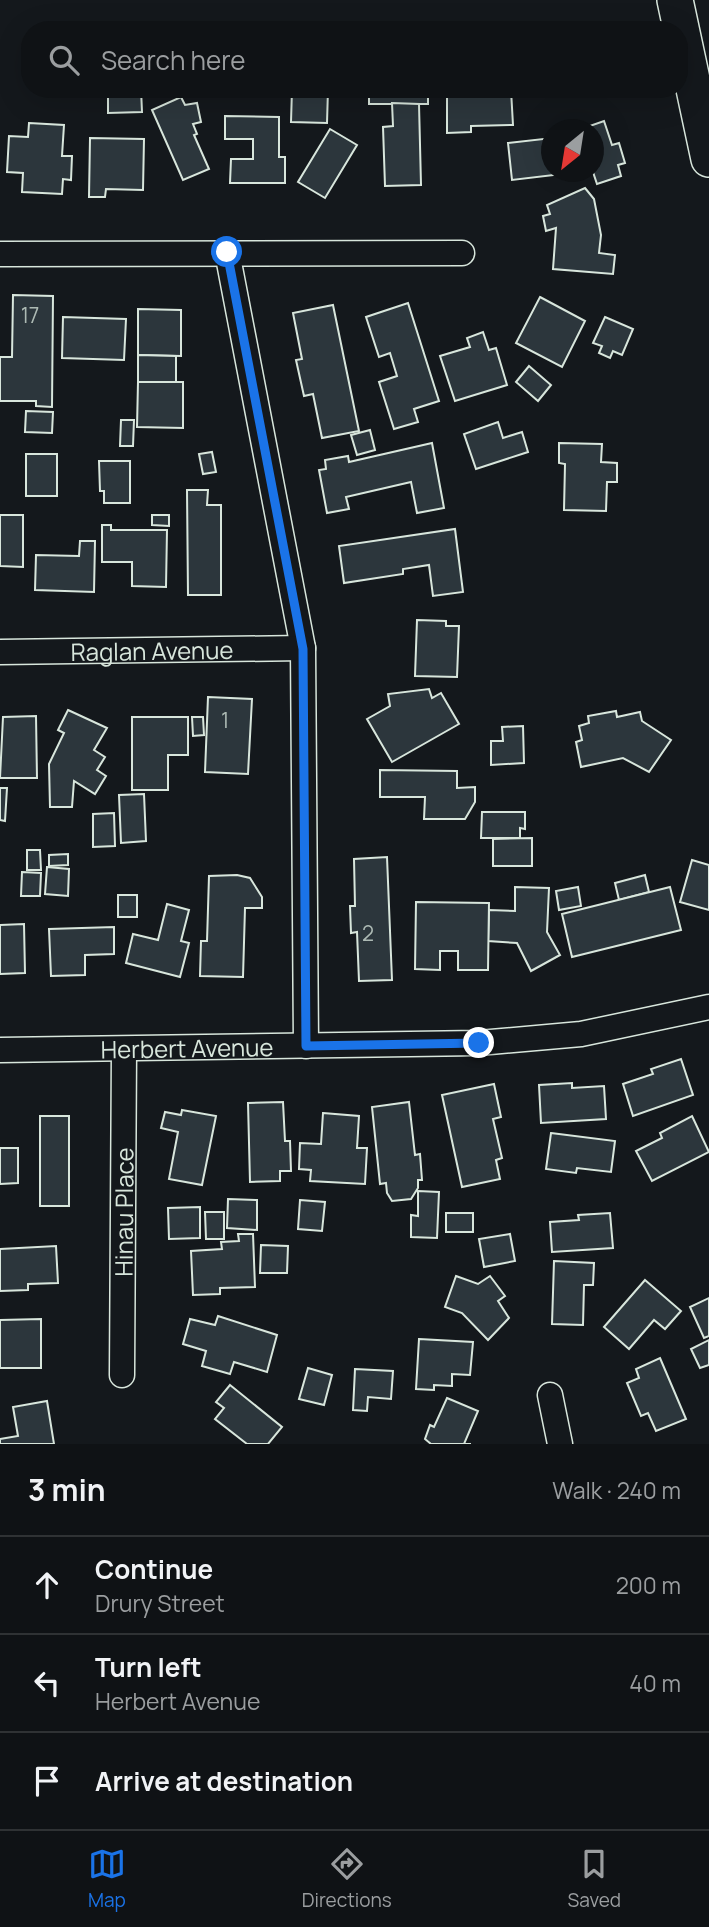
<!DOCTYPE html>
<html lang="en">
<head>
<meta charset="utf-8">
<style>
	:root { --surface:#0f1215; --page:#1d2022; --text:#f1f3f6; --muted:#9b9ea0; --line:#2f3234; --accent:#1a73e8 }
	body { margin:0; font-family:Manrope,sans-serif; background:var(--page); color:var(--text) }
	.compass { position:absolute; left:541px; top:119px; width:63px; height:63px; border-radius:50%; background:var(--surface); box-shadow:0 7px 28px #0002; rotate:210deg }
	.stop { position:absolute; width:21px; height:21px; margin:-16px; border:5px solid #1a73e8; border-radius:50%; background:#fff }
	.stop.end { background:#1a73e8; border-color:#fff; box-shadow:0 2px 7px #0008 }
	.list { margin:0; padding:0; list-style:none }
	h2 { display:flex; justify-content:space-between; align-items:center; height:91px; margin:0; padding:0 28px; font-size:30px }
	h2 small { font-size:23px; font-weight:400; color:var(--muted) }
	.list li { display:grid; grid-template-columns:46px 1fr auto; gap:21px; align-items:center; box-sizing:border-box; height:98px; padding:0 28px; border-top:2px solid var(--line) }
	.list b { display:block; font-size:26px; white-space:nowrap }
	.list p { margin:0; font-size:23px; white-space:nowrap; color:var(--muted) }
	.list em { font-size:23px; font-style:normal; color:var(--muted) }
	.icon { flex:none; width:38px; height:38px; fill:none; stroke:currentColor; stroke-width:2; stroke-linecap:round; stroke-linejoin:round }
	.map { position:relative; flex:none; width:709px; height:1444px; overflow:hidden }
	.search { position:absolute; background:var(--surface); box-shadow:0 7px 28px #0002; left:21px; right:21px; top:21px; height:77px; display:flex; align-items:center; gap:18px; box-sizing:border-box; padding:0 24px; border-radius:28px; color:var(--muted); font-size:26px }
	.sheet { height:385px; background:var(--surface) }
	nav { display:flex; justify-content:space-around; align-items:center; box-sizing:border-box; height:98px; border-top:2px solid var(--line); background:var(--surface); font-size:19px; color:var(--muted) }
	nav a { display:grid; justify-items:center; gap:4px }
	nav .on { color:var(--accent) }
	.map>svg:first-child { display:block }
</style>
</head>
<body>
<div class="map">
<svg width="709" height="1444" viewBox="0 0 709 1444">
	<rect width="100%" height="100%" fill="#14181c"/>
	<!-- building -->
	<g fill="#2c363c" stroke="#d8e6dc" stroke-width="2">
		<path d="M108,89H141L142,112L108,113Z"/>
		<path d="M292,89H328L327,123L291,122Z"/>
		<rect x="369" y="89" width="59" height="15"/>
		<path d="M511,90L513,125L471,126V132L447,133V92Z"/>
		<path d="M181,97L185,105L197,103L201,122L193,124L197,134L194,135L209,169L183,180L152,110Z"/>
		<path d="M392,103L419,104L421,185L385,186L383,127L393,126Z"/>
		<path d="M225,116L279,117V157H285V183H230L231,159H253V139H225Z"/>
		<path d="M604,121L612,145L619,143L625,163L618,165L621,176L597,184L593,172L594,130L584,128Z"/>
		<path d="M29,123L64,125L62,156H72L71,180L63,179L62,194L22,192L23,173L7,172L9,136L28,137Z"/>
		<path d="M330,129L357,145L325,198L298,182Z"/>
		<path d="M90,138L144,139L143,190L106,189L105,197H89Z"/>
		<path d="M552,138V172H579L512,180L508,143Z"/>
		<path d="M585,188L594,199L601,235L599,253L615,255L613,274L553,269L556,228L546,231L543,216L550,214L547,205Z"/>
		<path d="M13,295L53,296L52,407L36,406V401H0V357H12Z"/>
		<path d="M540,297L585,321L562,367L516,343Z"/>
		<path d="M408,303L439,401L414,409L418,422L394,429L379,382L397,376L390,353L379,357L366,317Z"/>
		<path d="M333,305L359,431L322,438L313,394L304,396L296,360L302,359L293,313Z"/>
		<path d="M138,309L181,310V356L138,355Z"/>
		<path d="M63,317L126,319L124,360L62,358Z"/>
		<path d="M605,317L633,329L622,355L613,351L610,358L599,353L602,346L593,343Z"/>
		<path d="M483,332L489,350L496,348L507,385L455,401L440,356L470,347L467,338Z"/>
		<path d="M138,355L176,356V382H138Z"/>
		<path d="M529,366L551,385L538,401L516,382Z"/>
		<path d="M138,382H183V428L137,427Z"/>
		<path d="M26,411L53,412L52,433L25,432Z"/>
		<path d="M121,420H134L133,446H120Z"/>
		<path d="M498,422L503,438L522,432L528,452L476,469L464,434Z"/>
		<path d="M370,430L375,450L357,455L351,435Z"/>
		<path d="M432,443L444,508L417,513L411,482L346,497L349,509L327,513L319,470L326,469L325,460L348,456L349,462Z"/>
		<path d="M559,443L602,444L601,462L617,463V482H607L606,511L564,510L565,464L559,463Z"/>
		<path d="M212,452L216,472L203,474L199,454Z"/>
		<rect x="26" y="454" width="31" height="42"/>
		<path d="M99,461H130V503H104V491H100Z"/>
		<path d="M187,490H208L207,505H221V595H188Z"/>
		<path d="M0,515H23V567L0,566Z"/>
		<path d="M152,515H169V526L152,525Z"/>
		<path d="M102,525H111V530H167L166,587L132,586V562H102Z"/>
		<path d="M455,529L463,592L433,596L429,565L403,569V574L344,583L339,546Z"/>
		<path d="M80,541H95L94,592L35,590L36,555L79,556Z"/>
		<path d="M417,620L446,621V626H459L457,677L415,676Z"/>
		<path d="M429,689L432,698L441,693L459,724L392,762L367,719L390,706L388,694Z"/>
		<path d="M208,697L252,699L248,774L205,772Z"/>
		<path d="M68,710L107,728L94,750L105,757L97,770L106,776L95,794L74,781L72,807H50L49,764L64,733L58,730Z"/>
		<path d="M616,711L617,717L640,712L642,721L671,740L649,772L623,758L581,767L576,742L582,740L579,726L589,723L588,716Z"/>
		<path d="M36,716L37,778H0L3,717Z"/>
		<path d="M132,717H188V755H168V790H132Z"/>
		<path d="M192,717H203L204,735L193,736Z"/>
		<path d="M523,726L524,763L491,765V741H503L502,727Z"/>
		<path d="M380,770L457,771V788L475,787V802L465,819H424L425,797H380Z"/>
		<path d="M0,788H7L5,821L0,820Z"/>
		<path d="M144,794L146,841L121,843L119,795Z"/>
		<path d="M482,812H525V829L520,828V838H481Z"/>
		<path d="M114,813L115,846L93,847V814Z"/>
		<path d="M532,838V866H493V839Z"/>
		<path d="M27,850H40L41,870H27Z"/>
		<path d="M68,854V865L49,866V855Z"/>
		<path d="M387,857L392,980L359,981L357,932L351,933L350,906H355L354,859Z"/>
		<path d="M692,860L709,865V910L680,902Z"/>
		<path d="M47,867L69,869L68,896L45,894Z"/>
		<path d="M22,872L41,873L40,896H21Z"/>
		<path d="M237,875L250,878L262,897V908H245L243,977L200,976L201,941H207L209,876Z"/>
		<path d="M645,875L649,892L619,900L615,883Z"/>
		<path d="M515,887L549,888L547,932L560,955L531,971L517,943L488,941L489,910L515,911Z"/>
		<path d="M578,887L581,906L559,910L556,891Z"/>
		<path d="M670,887L681,930L572,957L562,914Z"/>
		<rect x="118" y="895" width="19" height="22"/>
		<path d="M416,902L489,903L488,970H458V951H440V970L415,969Z"/>
		<path d="M167,904L189,910L181,941L189,943L180,977L126,963L133,934L158,940Z"/>
		<path d="M24,924L25,973L0,974V925Z"/>
		<path d="M114,927V954L85,955V975L51,976L49,929Z"/>
		<path d="M681,1059L693,1095L633,1116L623,1084L653,1074L651,1069Z"/>
		<path d="M572,1083V1088L604,1086L606,1119L541,1123L539,1085Z"/>
		<path d="M494,1084L501,1117L493,1119L502,1158L496,1160L500,1179L462,1187L442,1095Z"/>
		<path d="M283,1102L285,1141H290L291,1171H280V1181L250,1182L248,1103Z"/>
		<path d="M409,1102L415,1155L420,1154L422,1180H418V1188L411,1199L392,1201L387,1193L386,1183L380,1184L372,1107Z"/>
		<path d="M182,1110L216,1116L202,1185L169,1179L178,1132L161,1128L165,1112L181,1115Z"/>
		<path d="M323,1113L359,1116L357,1148H367L365,1184L310,1181L311,1170L299,1169L300,1143L321,1144Z"/>
		<rect x="40" y="1116" width="29" height="90"/>
		<path d="M692,1116L709,1152L652,1181L636,1151L662,1138L660,1133Z"/>
		<path d="M551,1133L615,1141L611,1172L577,1168L576,1173L546,1169Z"/>
		<path d="M0,1148H18V1183L0,1184Z"/>
		<path d="M418,1191L439,1192L437,1238L411,1237V1215L418,1216Z"/>
		<path d="M228,1199L257,1200V1230L227,1228Z"/>
		<path d="M300,1200L325,1202L322,1231L298,1229Z"/>
		<path d="M200,1207V1238L169,1239L168,1208Z"/>
		<path d="M205,1212H224V1239H206Z"/>
		<rect x="446" y="1213" width="27" height="19"/>
		<path d="M610,1213L613,1248L552,1252L550,1222L579,1220L578,1215Z"/>
		<path d="M238,1234H253L255,1287L220,1288V1294L193,1295L191,1251L222,1249L221,1242L239,1241Z"/>
		<path d="M510,1234L515,1261L484,1267L479,1239Z"/>
		<path d="M261,1245L288,1246L287,1273H260Z"/>
		<path d="M56,1246L58,1283L28,1284V1290L0,1291V1249Z"/>
		<path d="M554,1261L594,1263L593,1285H584L583,1325L552,1324Z"/>
		<path d="M456,1276L478,1284L490,1276L505,1296L498,1301L509,1318L488,1340L462,1313L445,1307Z"/>
		<path d="M645,1280L681,1311L665,1329L654,1320L629,1349L604,1327Z"/>
		<path d="M709,1298V1336L704,1338L690,1307Z"/>
		<path d="M218,1316L277,1335L267,1372L234,1362L230,1374L202,1366L206,1351L183,1344L190,1319L215,1325Z"/>
		<path d="M41,1319V1368H0V1320Z"/>
		<path d="M419,1339L473,1342L470,1375L452,1374V1386L434,1385V1390L416,1389Z"/>
		<path d="M709,1340V1365L700,1368L691,1349Z"/>
		<path d="M660,1358L686,1419L656,1431L648,1413L641,1416L627,1383L639,1378L636,1369Z"/>
		<path d="M308,1368L332,1375L324,1405L299,1399Z"/>
		<path d="M355,1369L393,1371L391,1399L368,1397L367,1411L353,1410Z"/>
		<path d="M230,1385L282,1427L268,1444H247L215,1419L224,1408L216,1402Z"/>
		<path d="M447,1398L478,1411L464,1444H471H431L425,1439L430,1425L434,1427Z"/>
		<path d="M47,1401L54,1444H0V1439L18,1436L13,1407Z"/>
	</g>
	<g fill="none" stroke-linecap="round" stroke-linejoin="round">
		<defs>
			<g id="street">
				<path d="M227,252L303,648L306,1046"/>
				<path d="M0,254L462,253"/>
				<path id="s1" d="M0,652L303,648"/>
				<path id="s2" d="M0,1050L479,1043L581,1034L709,1007"/>
				<path id="s3" d="M122,1375L124,1049"/>
				<path d="M550,1395L560,1444"/>
			</g>
			<path id="secondary" d="M675,0L709,159"/>
		</defs>
		<!-- street casing -->
		<use href="#street" stroke="#d8e6dc" stroke-width="27"/>
		<!-- secondary casing -->
		<use href="#secondary" stroke="#d8e6dc" stroke-width="38"/>
		<!-- street -->
		<use href="#street" stroke="#14181c" stroke-width="24"/>
		<!-- secondary -->
		<use href="#secondary" stroke="#14181c" stroke-width="35"/>
	</g>
	<g fill="none" stroke-linecap="round" stroke-linejoin="round">
		<!-- route -->
		<path stroke="#1a73e8" stroke-width="9" d="M227,252L303,649L306,1046L479,1043"/>
	</g>
	<g text-anchor="middle" dominant-baseline="central" stroke-width="5" stroke-linejoin="round" paint-order="stroke">
		<!-- number labels -->
		<g font-size="21" fill="#adbab4">
			<text x="30" y="315">17</text>
			<text x="225" y="720">1</text>
			<text x="368" y="933">2</text>
		</g>
		<!-- street labels -->
		<g font-size="24" fill="#d8e6dc" stroke="#14181c">
			<text stroke="none"><textPath href="#s1" startOffset="152">Raglan Avenue</textPath></text>
			<text stroke="none"><textPath href="#s2" startOffset="187">Herbert Avenue</textPath></text>
			<text stroke="none"><textPath href="#s3" startOffset="163">Hinau Place</textPath></text>
		</g>
	</g>
</svg>
<svg class="compass" viewBox="-18 -18 36 36"><path d="M0-13l5 13h-10z" fill="#e53935"/><path d="M0 13l5-13h-10z" fill="#9b9ea0"/></svg>
<div class="stop" style="left:227px;top:252px"></div>
<div class="stop end" style="left:479px;top:1043px"></div>
<div class="search"><svg class="icon" aria-label="search" viewBox="0 0 24 24"><circle cx="10" cy="10" r="6"/><path d="M15 15l6 6"/></svg>Search here</div>
</div>
<section class="sheet">
<h2>3 min<small>Walk · 240 m</small></h2>
<ul class="list">
<li><svg class="icon" aria-label="ahead" viewBox="0 0 24 24"><path d="M12 20V5M6 11l6-6 6 6"/></svg><div><b>Continue</b><p>Drury Street</p></div><em>200 m</em></li>
<li><svg class="icon" aria-label="left" viewBox="0 0 24 24"><path d="M17 20v-9H6M10 6l-5 5 5 5"/></svg><div><b>Turn left</b><p>Herbert Avenue</p></div><em>40 m</em></li>
<li><svg class="icon" aria-label="arrive" viewBox="0 0 24 24"><path d="M6 21V4h12l-3 4 3 4H6"/></svg><div><b>Arrive at destination</b></div></li>
</ul>
</section>
<nav>
<a class="on"><svg class="icon" aria-label="map" viewBox="0 0 24 24"><path d="M3 6l6-2 6 2 6-2v14l-6 2-6-2-6 2zM9 4v14M15 6v14"/></svg>Map</a>
<a><svg class="icon" aria-label="directions" viewBox="0 0 24 24"><path d="M12 3l9 9-9 9-9-9zM9 14v-3h6M13 9l2 2-2 2"/></svg>Directions</a>
<a><svg class="icon" aria-label="saved" viewBox="0 0 24 24"><path d="M7 4h10v16l-5-4-5 4z"/></svg>Saved</a>
</nav>
</body>
</html>
